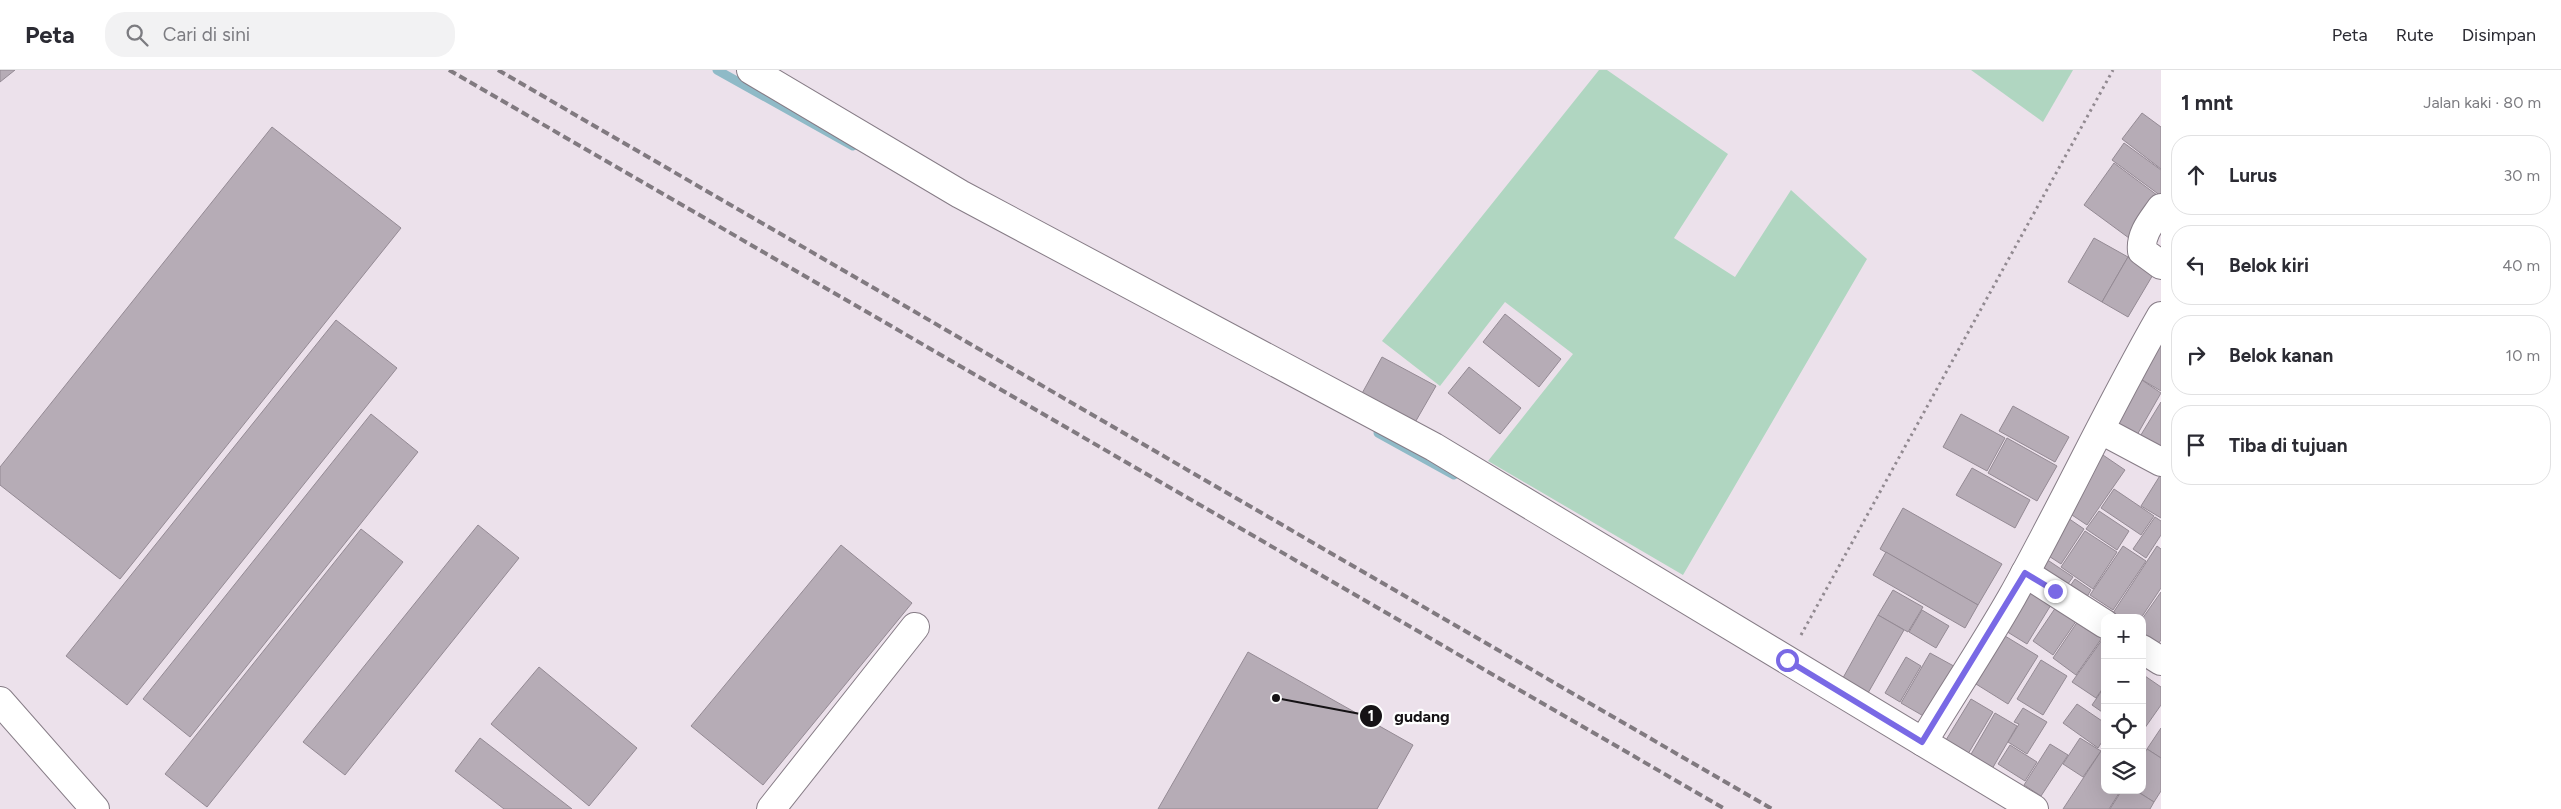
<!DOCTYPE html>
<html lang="id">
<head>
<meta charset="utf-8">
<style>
	:root { --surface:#fff; --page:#f2f2f3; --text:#2b2b33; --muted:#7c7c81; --line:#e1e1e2 }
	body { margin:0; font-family:Figtree,sans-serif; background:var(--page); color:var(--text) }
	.controls { position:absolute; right:15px; bottom:15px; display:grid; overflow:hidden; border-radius:10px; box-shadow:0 5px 20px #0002 }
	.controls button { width:45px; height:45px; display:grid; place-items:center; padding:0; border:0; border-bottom:1px solid var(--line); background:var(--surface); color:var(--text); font:25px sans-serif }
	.stop { position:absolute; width:15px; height:15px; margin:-11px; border:4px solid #7969e5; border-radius:50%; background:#fff }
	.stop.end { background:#7969e5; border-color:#fff; box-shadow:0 1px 5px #0008 }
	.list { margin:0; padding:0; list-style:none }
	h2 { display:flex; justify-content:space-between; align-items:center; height:65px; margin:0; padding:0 20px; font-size:21px }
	h2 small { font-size:16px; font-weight:400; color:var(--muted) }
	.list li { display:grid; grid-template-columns:32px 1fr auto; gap:15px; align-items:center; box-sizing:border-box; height:80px; margin:0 10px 10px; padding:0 10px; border:1px solid var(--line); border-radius:20px }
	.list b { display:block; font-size:19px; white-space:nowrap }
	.list em { font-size:16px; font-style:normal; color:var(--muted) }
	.icon { flex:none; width:28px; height:28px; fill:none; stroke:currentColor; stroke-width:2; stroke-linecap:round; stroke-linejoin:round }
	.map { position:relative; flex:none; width:2161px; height:739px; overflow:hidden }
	header { display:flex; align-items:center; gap:30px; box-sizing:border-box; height:70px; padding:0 25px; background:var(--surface); border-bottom:1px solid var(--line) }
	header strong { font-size:24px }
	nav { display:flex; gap:28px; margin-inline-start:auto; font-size:18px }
	.search { width:350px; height:45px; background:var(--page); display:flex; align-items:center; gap:12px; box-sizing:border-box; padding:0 18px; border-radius:20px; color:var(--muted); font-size:19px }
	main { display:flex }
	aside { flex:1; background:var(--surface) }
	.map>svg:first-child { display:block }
</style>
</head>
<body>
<header>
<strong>Peta</strong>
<div class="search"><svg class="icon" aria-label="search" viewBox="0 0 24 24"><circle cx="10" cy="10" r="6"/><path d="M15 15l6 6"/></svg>Cari di sini</div>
<nav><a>Peta</a><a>Rute</a><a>Disimpan</a></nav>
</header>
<main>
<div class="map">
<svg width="2161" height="739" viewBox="0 0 2161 739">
	<rect width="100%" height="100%" fill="#ece1eb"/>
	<!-- green -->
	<g fill="#b0d6c1">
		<path d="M1599,0H1607L1728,84L1674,168L1735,207L1791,120L1867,189L1683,505L1488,391L1573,284L1505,232L1440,316L1382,271Z"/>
		<path d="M1971,0H2073L2043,52Z"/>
	</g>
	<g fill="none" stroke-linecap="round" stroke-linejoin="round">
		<!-- stream -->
		<g stroke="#8fbac7" stroke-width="9">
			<path d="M717,0L853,76"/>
			<path d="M1378,363L1454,405"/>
		</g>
	</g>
	<!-- building -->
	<g fill="#b6acb6" stroke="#948a94">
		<path d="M0,0H15L0,12Z"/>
		<path d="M2142,43L2161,57V99L2122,69Z"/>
		<path d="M272,57L401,158L120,509L0,415V397Z"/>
		<path d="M2124,73L2161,100V126L2112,90Z"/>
		<path d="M2114,93L2161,128L2133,171L2084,135Z"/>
		<path d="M2094,168L2128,187L2102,232L2068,212Z"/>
		<path d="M2128,187L2154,203L2128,247L2102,232Z"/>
		<path d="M1505,244L1561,289L1539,317L1483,272Z"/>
		<path d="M336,250L397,298L127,635L66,586Z"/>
		<path d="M2161,271V321L2139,308Z"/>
		<path d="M1382,287L1436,316L1413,356L1360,327Z"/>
		<path d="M1469,297L1521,338L1500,364L1448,323Z"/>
		<path d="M2139,308L2161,323L2133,372L2111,359Z"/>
		<path d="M2161,332V388L2136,373Z"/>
		<path d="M2013,336L2069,367L2055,392L1999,361Z"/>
		<path d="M371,344L418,382L190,667L143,629Z"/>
		<path d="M1961,344L2005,368L1987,401L1943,377Z"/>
		<path d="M2007,368L2057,396L2037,431L1988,403Z"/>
		<path d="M2100,383L2125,400L2087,455L2063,439Z"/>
		<path d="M1972,398L2030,430L2015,458L1956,425Z"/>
		<path d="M2161,404V448L2141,436Z"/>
		<path d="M2114,419L2154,446L2141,465L2101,438Z"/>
		<path d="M1903,438L2002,494L1978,535L1880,479Z"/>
		<path d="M2099,441L2129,461L2117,480L2086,459Z"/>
		<path d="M2065,446L2084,459L2061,494L2041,481Z"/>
		<path d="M2155,447L2161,451V465L2146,488L2133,479Z"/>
		<path d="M478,455L519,488L345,705L303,672Z"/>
		<path d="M361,459L403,492L207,737L165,704Z"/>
		<path d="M2085,461L2117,482L2093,519L2061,497Z"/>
		<path d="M841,475L912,533L763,715L691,656Z"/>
		<path d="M2123,476L2146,491L2113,540L2090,525Z"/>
		<path d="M2157,476L2161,479V518L2141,548H2121L2113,543Z"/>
		<path d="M1886,482L1978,535L1965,558L1873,505Z"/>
		<path d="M2043,487L2073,507L2063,521L2033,501Z"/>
		<path d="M2075,509L2091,520L2082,535L2065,523Z"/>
		<path d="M2028,514L2054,530L2027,574L2001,558Z"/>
		<path d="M1893,520L1923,537L1908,562L1878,545Z"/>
		<path d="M2161,522V570L2158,574L2142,563V549Z"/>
		<path d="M2058,534L2079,547L2053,585L2033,571Z"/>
		<path d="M1922,540L1949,556L1936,578L1909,562Z"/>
		<path d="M1878,545L1904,560L1864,630L1839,615Z"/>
		<path d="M2080,548L2104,565L2076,605L2053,588Z"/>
		<path d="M2005,566L2038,586L2008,634L1976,614Z"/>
		<path d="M2104,567L2105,615L2096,628L2072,612Z"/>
		<path d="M1248,582L1413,675L1377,739H1158Z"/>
		<path d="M1930,583L1961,600L1932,651L1901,633Z"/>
		<path d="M1906,587L1921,596L1900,632L1885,623Z"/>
		<path d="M2041,590L2067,606L2043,645L2017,629Z"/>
		<path d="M539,597L637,678L589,736L491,654Z"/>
		<path d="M2145,606L2161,617V635L2142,662V610Z"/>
		<path d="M2105,616V644L2092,635Z"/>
		<path d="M1971,629L1993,642L1968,684L1946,670Z"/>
		<path d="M2077,634L2105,653V667L2098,678L2063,653Z"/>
		<path d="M2023,638L2047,652L2027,684L2008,672L2019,654L2014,652Z"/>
		<path d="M1995,643L2017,656L1992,699L1970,686Z"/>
		<path d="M2161,658V688L2147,679Z"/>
		<path d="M480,668L572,739H504L455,701Z"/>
		<path d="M2080,668L2101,681L2083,707L2063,694Z"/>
		<path d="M2050,674L2068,685L2041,726L2024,715Z"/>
		<path d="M2010,675L2037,692L2025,711L1998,694Z"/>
		<path d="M2105,675V720H2121L2109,739H2063Z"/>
		<path d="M2147,679L2161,688V721L2154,732L2135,720H2142V688Z"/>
		<path d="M2122,720H2135L2154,732L2150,739H2110Z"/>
	</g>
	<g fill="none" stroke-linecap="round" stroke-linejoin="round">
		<defs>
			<g id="minor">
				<path d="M751,0L960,124L1434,377L2034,739"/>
				<path d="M2161,138C2152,151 2140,164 2142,181L2161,195"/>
				<path d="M2101,360L2161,392"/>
				<path d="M2025,503L2105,554"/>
				<path d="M2142,579L2161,591"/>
				<path d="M1923,672C1952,624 1984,576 2012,527C2064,434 2108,338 2161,246"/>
				<path d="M771,739L915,557"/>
			</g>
			<path id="highway" d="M0,631L95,739"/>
		</defs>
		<!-- minor casing -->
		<use href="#minor" stroke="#867c86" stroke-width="30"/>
		<!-- highway casing -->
		<use href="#highway" stroke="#867c86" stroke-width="30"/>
		<!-- path -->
		<path stroke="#918990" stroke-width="3" stroke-dasharray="2.5 4" stroke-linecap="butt" d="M1801,565L2113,0"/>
		<!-- minor -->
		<use href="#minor" stroke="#fff" stroke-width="28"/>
		<!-- highway -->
		<use href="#highway" stroke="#fff" stroke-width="28"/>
		<!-- rail -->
		<g stroke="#817a80" stroke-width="4" stroke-dasharray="8 4" stroke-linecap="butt">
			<path d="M449,0L1725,739"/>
			<path d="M498,0L1772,739"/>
		</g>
	</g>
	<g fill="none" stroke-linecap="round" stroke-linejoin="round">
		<!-- route -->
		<path stroke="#7969e5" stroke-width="6" d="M1787,590L1922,672L2025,503L2055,521"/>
	</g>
	<!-- callouts -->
	<path fill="none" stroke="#151215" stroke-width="2" d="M1276 628L1371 646"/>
	<g fill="#151215" stroke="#fff" stroke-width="2">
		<circle cx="1276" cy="628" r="5"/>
		<circle cx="1371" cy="646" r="12"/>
	</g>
	<g font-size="15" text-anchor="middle" font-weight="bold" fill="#fff">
		<text x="1371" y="651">1</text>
	</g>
	<g font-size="16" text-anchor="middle" font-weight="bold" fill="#151215" stroke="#fff" stroke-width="4.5" stroke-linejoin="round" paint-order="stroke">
		<text x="1422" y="652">gudang</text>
	</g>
</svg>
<div class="controls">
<button>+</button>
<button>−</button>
<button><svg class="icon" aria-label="locate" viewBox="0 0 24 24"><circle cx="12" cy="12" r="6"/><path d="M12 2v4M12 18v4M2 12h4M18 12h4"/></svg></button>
<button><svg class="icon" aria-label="layers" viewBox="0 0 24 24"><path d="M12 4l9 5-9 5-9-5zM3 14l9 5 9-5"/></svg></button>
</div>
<div class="stop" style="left:1787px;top:590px"></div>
<div class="stop end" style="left:2055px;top:521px"></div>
</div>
<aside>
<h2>1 mnt<small>Jalan kaki · 80 m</small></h2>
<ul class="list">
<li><svg class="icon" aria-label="ahead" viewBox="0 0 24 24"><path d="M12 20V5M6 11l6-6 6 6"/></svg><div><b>Lurus</b></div><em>30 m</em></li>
<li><svg class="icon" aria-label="left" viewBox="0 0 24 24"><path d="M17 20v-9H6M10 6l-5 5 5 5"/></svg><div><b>Belok kiri</b></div><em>40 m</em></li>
<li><svg class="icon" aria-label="right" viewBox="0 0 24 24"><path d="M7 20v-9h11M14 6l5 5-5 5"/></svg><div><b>Belok kanan</b></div><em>10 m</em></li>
<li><svg class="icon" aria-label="arrive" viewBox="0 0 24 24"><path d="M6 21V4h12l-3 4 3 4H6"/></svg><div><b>Tiba di tujuan</b></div></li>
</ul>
</aside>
</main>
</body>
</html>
